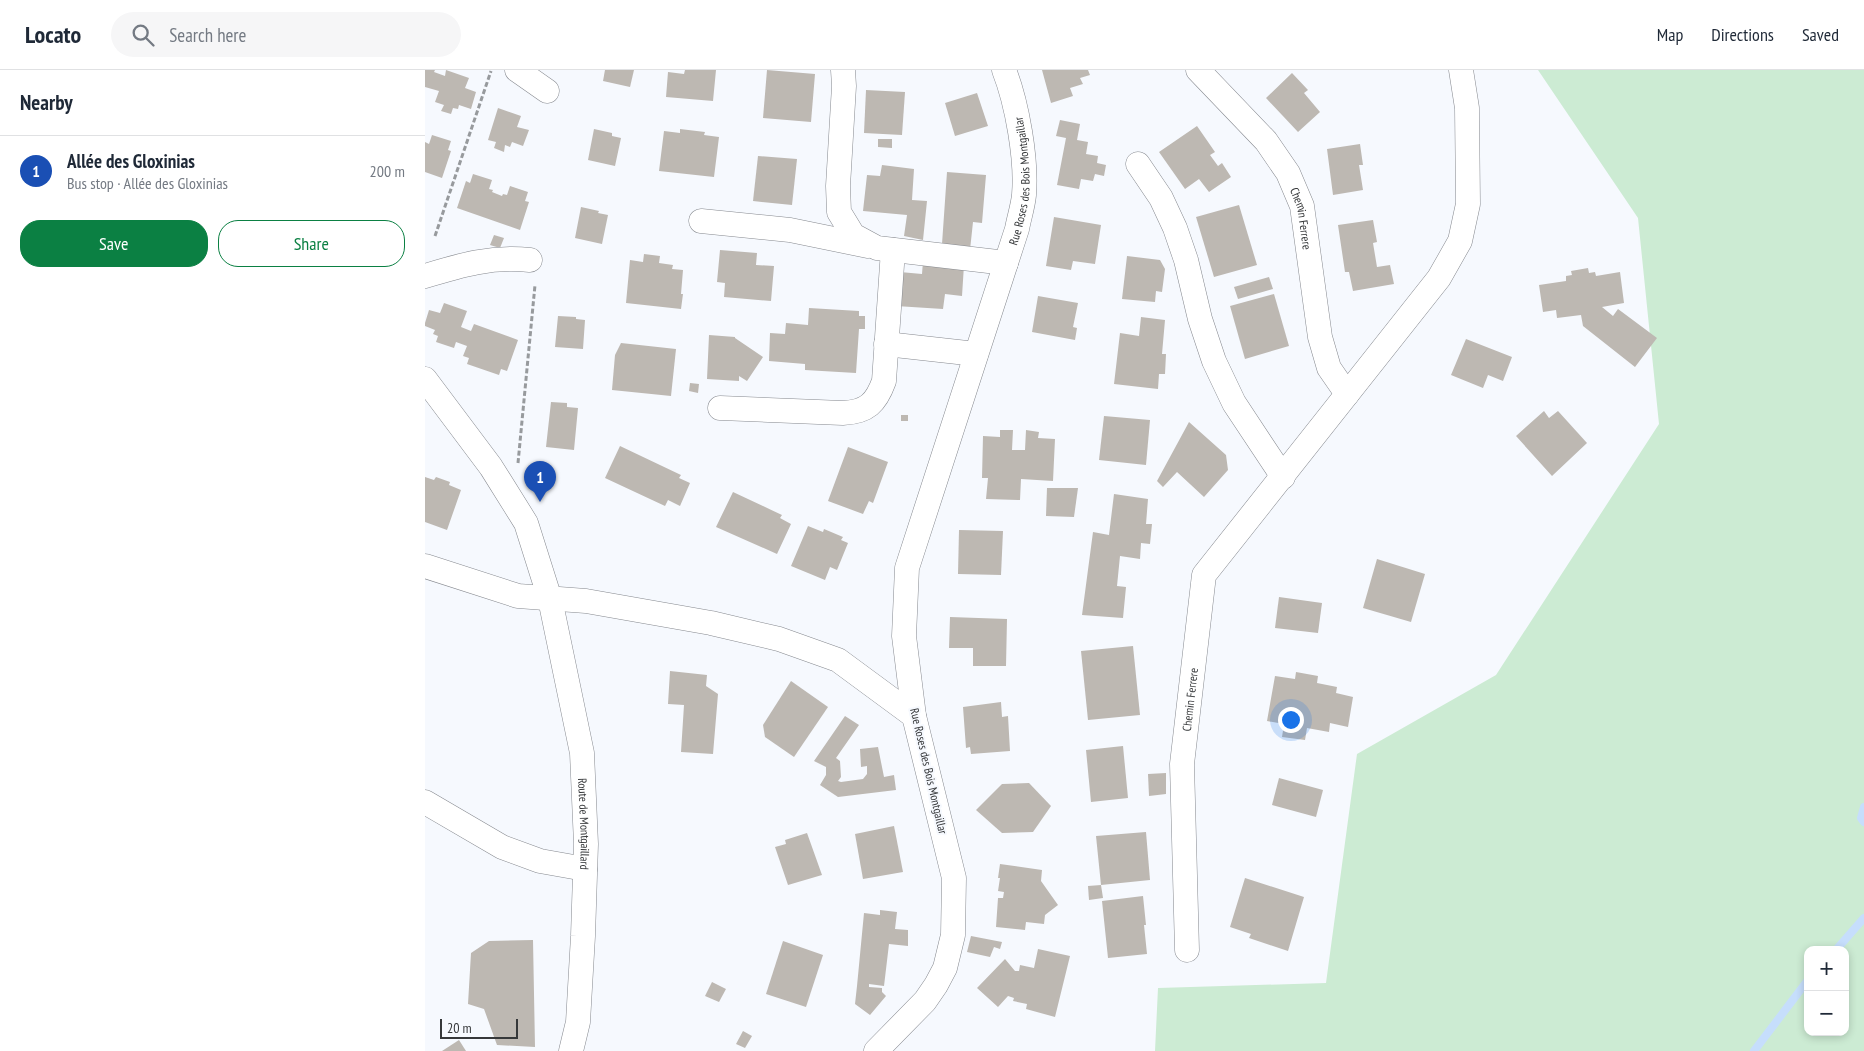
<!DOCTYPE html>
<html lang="en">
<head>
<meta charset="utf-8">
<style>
	:root { --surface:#fff; --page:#f6f6f7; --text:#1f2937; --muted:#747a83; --line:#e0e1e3; --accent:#0b8043 }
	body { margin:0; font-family:"PT Sans Narrow",sans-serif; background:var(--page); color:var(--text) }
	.controls { position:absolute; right:15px; bottom:15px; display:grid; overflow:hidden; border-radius:10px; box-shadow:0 2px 8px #0003 }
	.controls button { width:45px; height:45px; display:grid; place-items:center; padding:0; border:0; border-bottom:1px solid var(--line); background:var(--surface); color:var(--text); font:25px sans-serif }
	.scale { position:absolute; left:15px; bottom:12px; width:78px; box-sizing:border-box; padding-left:5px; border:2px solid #36383a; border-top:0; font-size:14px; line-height:18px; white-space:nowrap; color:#36383a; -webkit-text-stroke:4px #f6f9fe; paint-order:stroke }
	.you { position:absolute; left:865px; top:649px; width:18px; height:18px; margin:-12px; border:4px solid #fff; border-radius:50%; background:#1a73e8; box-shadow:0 0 0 8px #1a73e833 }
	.badge { display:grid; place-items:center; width:32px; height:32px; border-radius:50%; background:var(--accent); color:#fff; font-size:16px; font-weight:700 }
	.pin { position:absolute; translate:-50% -41px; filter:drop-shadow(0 1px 2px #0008) }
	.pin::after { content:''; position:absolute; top:26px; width:18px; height:15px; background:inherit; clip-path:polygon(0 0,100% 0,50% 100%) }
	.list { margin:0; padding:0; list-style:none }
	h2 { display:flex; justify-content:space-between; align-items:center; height:65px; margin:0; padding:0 20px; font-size:21px }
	h2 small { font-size:16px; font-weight:400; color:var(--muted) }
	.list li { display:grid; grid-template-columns:32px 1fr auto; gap:15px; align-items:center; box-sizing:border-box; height:70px; padding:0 20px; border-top:1px solid var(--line) }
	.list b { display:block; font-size:19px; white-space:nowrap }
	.list p { margin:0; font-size:16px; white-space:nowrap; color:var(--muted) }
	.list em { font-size:16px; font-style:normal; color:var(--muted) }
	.actions { display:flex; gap:10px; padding:15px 20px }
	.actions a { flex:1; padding:11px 0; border:1px solid var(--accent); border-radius:20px; text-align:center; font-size:18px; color:var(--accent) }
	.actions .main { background:var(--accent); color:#fff }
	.icon { flex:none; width:28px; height:28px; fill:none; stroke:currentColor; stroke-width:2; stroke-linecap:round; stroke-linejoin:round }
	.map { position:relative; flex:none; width:1439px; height:981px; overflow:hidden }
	header { display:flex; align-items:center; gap:30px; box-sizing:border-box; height:70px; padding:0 25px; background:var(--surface); border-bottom:1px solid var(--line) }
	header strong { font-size:24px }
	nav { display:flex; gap:28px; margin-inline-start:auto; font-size:18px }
	.search { width:350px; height:45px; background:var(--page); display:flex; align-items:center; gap:12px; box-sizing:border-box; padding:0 18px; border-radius:28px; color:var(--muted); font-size:19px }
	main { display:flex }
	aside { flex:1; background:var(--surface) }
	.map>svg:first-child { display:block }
</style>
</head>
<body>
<header>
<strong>Locato</strong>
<div class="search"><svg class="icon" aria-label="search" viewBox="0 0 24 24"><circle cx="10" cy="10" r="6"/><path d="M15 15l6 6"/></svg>Search here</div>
<nav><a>Map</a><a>Directions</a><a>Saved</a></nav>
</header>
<main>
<aside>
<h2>Nearby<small></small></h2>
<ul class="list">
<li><span class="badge" style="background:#1a4fb4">1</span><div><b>Allée des Gloxinias</b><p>Bus stop · Allée des Gloxinias</p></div><em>200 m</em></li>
</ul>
<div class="actions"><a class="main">Save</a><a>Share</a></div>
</aside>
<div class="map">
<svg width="1439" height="981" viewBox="0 0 1439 981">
	<rect width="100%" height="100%" fill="#f6f9fe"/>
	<!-- green -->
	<path fill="#ccebd3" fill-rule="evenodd" d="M1113,0H1439V981H730L733,918L901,913L932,684L1071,605L1234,354L1213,148ZM1383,880H1420V962H1383Z"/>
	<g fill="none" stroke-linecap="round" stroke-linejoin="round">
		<!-- stream -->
		<g stroke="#c6defc" stroke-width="8">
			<path d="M1439,737L1436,748L1439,752"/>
			<path d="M1411,880L1439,848"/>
			<path d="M1329,981L1383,910"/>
		</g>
	</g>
	<!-- building -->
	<g fill="#bdb8b2">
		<path d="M0,0H10L9,2L20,6L21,0L44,8L40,18L51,22L46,39L34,35L33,39L28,38L26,44L16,41L19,35L10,32L14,21L0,17Z"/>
		<path d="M180,0H209L205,17L178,11Z"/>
		<path d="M260,0H291L288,31L241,27L243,2L259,4Z"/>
		<path d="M342,0L390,4L386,52L338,48Z"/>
		<path d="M617,0H663L665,5L655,8L658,14L645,18L648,26L626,33Z"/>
		<path d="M867,3L883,20L879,23L895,42L873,62L841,28Z"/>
		<path d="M441,20L480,22L477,65L439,63Z"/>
		<path d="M552,23L563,56L530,66L520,33Z"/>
		<path d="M73,38L96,46L92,57L104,60L98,76L87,72L85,77L80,75L79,82L69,78L71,72L63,70Z"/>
		<path d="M635,50L655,54L652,70L663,72L661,84L673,86L672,93L681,95L679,106L670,104L668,111L656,109L654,119L632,115L641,68L631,66Z"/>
		<path d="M772,56L790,82L785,85L793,96L797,93L806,107L784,122L774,109L760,119L734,82Z"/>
		<path d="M169,59L187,63V66L196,68L190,96L163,90Z"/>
		<path d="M255,59L280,62L279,65L294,67L289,107L234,101L239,61L255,63Z"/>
		<path d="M7,65L26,71L23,80L26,81L17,108L0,102V72L4,74Z"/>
		<path d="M453,69H467V78L453,77Z"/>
		<path d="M935,74L938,95H934L938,120L908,125L902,79Z"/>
		<path d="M333,86L372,89L367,135L328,131Z"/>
		<path d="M457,95L489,99L487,130L502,131L498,170L479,166L482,145L438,141L442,105L455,106Z"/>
		<path d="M522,102L561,105L557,153L548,152L545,180L517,174Z"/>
		<path d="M48,104L67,110L64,119L68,120L67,122L77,126L78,124L82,125L85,116L103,122L100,131L104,132L95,160L32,138L41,111L45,113Z"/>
		<path d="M814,135L832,195L789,207L771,147Z"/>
		<path d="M156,137L174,141L173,143L183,145L177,174L150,168Z"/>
		<path d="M629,147L676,155L670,194L648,191L646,200L621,196Z"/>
		<path d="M948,150L952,172L948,173L952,197L965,195L969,214L928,221L924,202H920L913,155Z"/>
		<path d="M69,165L79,168L75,178L65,175Z"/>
		<path d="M295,180L332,183L331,195L349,196L346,231L299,227L300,213L292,212Z"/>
		<path d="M219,184L235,186L234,193L248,195L247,199L258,200L256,224H258L256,239L201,233L205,190L218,192Z"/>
		<path d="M702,186L735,190L740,199L737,222L731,221L730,232L697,229Z"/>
		<path d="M498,191L539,195L537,226L520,224L518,239L471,236L475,202L497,204Z"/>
		<path d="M1163,198L1164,203L1170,202L1171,206L1195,202L1199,233L1177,237L1188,246L1193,239L1232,268L1210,297L1158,256L1156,245L1132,248L1131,240L1118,242L1114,215L1141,211V206L1147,205L1146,201Z"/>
		<path d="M844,207L848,219L813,229L809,217Z"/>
		<path d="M849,224L864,276L820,289L805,236Z"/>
		<path d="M613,226L653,233L648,257L652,258L650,270L607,262Z"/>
		<path d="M19,233L42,241L36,257L46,261L49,254L93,270L82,301L76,299L74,305L42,294L44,288L38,286L42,276L31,272L29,278L11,272L13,266L8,264L10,260L0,256V253L4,240L15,243Z"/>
		<path d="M384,238L434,241V246H440V259H434L431,303L380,300V294L344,291L345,263L360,264L361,253L383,255Z"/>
		<path d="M133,246L151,247V249L160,250L158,279L130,277Z"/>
		<path d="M716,247L740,250L737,284H741L740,304H734L733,319L689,314L695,263L714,266Z"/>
		<path d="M284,265L310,267V268L338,287L322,311L314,306V311L282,309Z"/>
		<path d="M1041,269L1087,287L1078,311L1063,305L1058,318L1026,305Z"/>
		<path d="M196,273L251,279L246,326L187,320L190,285Z"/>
		<path d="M265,313L274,314L273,323L264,321Z"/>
		<path d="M126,332L142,333V337L153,338L149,380L121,377Z"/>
		<path d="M1119,341L1124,348L1133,341L1162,373L1127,406L1091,366Z"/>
		<rect x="476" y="345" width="7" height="6"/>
		<path d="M679,346L725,350L721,395L674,390Z"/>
		<path d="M764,352L801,385L803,400L779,427L752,402L738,417L732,411Z"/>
		<path d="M575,360H588L587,380H600L601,360L614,362L613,368L630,369L628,411L596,409L595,430L561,429L563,408H557L558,366L575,367Z"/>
		<path d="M195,376L256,405L254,408L265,413L255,436L243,430L240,436L180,408Z"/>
		<path d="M423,377L463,392L448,433L444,431L438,444L403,431Z"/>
		<path d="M0,407L9,410L11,407L25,412L24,415L36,420L22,460L0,452Z"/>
		<path d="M622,418H653L649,447L621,446Z"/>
		<path d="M308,422L357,445L355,448L366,454L352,484L291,457Z"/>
		<path d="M689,424L723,429L721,454H727L725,474L716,473L715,489L695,486L692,516L701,517L698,548L657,545L668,462L684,465Z"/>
		<path d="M383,456L398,462L399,459L418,467L416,470L423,473L412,500L405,497L400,510L366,496Z"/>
		<path d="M534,460L578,461L576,505L533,504Z"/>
		<path d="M952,489L1000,504L986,552L938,538Z"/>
		<path d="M854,527L897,533L893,563L850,558Z"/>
		<path d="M525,547L582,549L581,596H548V578H524Z"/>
		<path d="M708,576L715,645L663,650L656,581Z"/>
		<path d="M245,601L282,605L281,616L293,624L288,684L256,682L259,635L243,634Z"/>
		<path d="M871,602L893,606L892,613L912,617L911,623L928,627L923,657L905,653L904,662L882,658L880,670L857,667L859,654L842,651L850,606L870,609Z"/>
		<path d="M366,611L403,637L369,687L340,667L338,655Z"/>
		<path d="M576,632L577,647L583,646L585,681L546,684L545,677L541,678L538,637Z"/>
		<path d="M420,646L434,655L411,688L415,691L416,707L413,711L416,712L438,709L442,704V696L436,697L435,679L453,677L459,707L469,705L471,720L413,727L395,715L401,705V697L389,691Z"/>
		<path d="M698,676L703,728L666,732L661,680Z"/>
		<path d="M741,703V724L724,726L723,704Z"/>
		<path d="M854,708L898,720L891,747L847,735Z"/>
		<path d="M604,713L626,736L608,762L577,763L551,740L577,714Z"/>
		<path d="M469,756L478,802L438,809L430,764Z"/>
		<path d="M721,762L725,810L676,815L671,766Z"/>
		<path d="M382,763L397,805L363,815L350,777L361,774L360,770Z"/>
		<path d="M575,794L617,800L616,811L633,835L620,845L619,854L601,852L600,860L571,857L573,828H578L579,822L573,821L575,808H573Z"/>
		<path d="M820,808L879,827L863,881L824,868L826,864L805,857Z"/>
		<path d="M676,815L678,828L664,830L663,816Z"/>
		<path d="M718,826L721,855H719L722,884L683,888L677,831Z"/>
		<path d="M455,840L472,842L470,859L483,860V876L464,874L459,916L444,914V917L457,918V922L461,926L445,945L430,934L432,916L439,843L455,845Z"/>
		<path d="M546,866L577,872L575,879L569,877L565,887L542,882Z"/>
		<path d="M108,870L110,977L72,975L59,939L43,934L46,883L64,871Z"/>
		<path d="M358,871L398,885L381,937L341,924Z"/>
		<path d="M613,879L645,886L630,947L601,939L602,934L588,931L589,928L583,926L573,937L552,918L580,889L590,901H594L595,895L609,898Z"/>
		<path d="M287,912L301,919L294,932L280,926Z"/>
		<path d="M318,961L327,966L320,978L311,974Z"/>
		<path d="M34,970L41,981H17Z"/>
	</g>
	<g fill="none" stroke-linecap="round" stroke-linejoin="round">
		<defs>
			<g id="minor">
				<path d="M92,0L122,21"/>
				<path d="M418,0L419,16L413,116L414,142L428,165L452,178L581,193"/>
				<path id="s1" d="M773,0L841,71L863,103L877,136L895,267L904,298L922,324"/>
				<path d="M713,94L736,128L750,158L761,190L775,249L789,291L809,333L858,407"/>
				<path d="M276,151L365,160L443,176"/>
				<path d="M0,206C36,195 67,186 105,190"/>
				<path d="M461,274L551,284"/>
				<path id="s2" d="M0,309L66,397L101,453L125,529L157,683L161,774L158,866L153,952L146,981"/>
				<path d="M295,338L418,343C442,342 451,333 459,311L468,180"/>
				<path d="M0,496L93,526L161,531L286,553L354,569L413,590L489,646"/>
				<path d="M0,732L77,777L115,791L160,799"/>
				<path id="s3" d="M762,880L757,694L779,505L1014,208L1035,171L1043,134L1042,38L1036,0"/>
				<path id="s4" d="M451,981L500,931L511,915L520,898L528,865L529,808L489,646L479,566L482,498L592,159C594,148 598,136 599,125C602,89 592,33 579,0"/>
			</g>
		</defs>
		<!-- minor casing -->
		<use href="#minor" stroke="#86898f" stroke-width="25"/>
		<!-- path -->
		<g stroke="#979a9d" stroke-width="3" stroke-dasharray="5 2.5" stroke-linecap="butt">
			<path d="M10,166L66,1"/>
			<path d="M93,393L110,215"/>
		</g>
		<!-- minor -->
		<use href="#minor" stroke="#fff" stroke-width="24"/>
	</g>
	<g text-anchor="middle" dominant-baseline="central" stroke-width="4" stroke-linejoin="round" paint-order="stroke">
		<!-- street labels -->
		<g font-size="12" fill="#36383a" stroke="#f6f9fe">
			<text stroke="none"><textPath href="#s4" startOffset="920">Rue Roses des Bois Montgaillar</textPath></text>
			<text stroke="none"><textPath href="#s1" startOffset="185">Chemin Ferrere</textPath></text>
			<text stroke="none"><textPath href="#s3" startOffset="251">Chemin Ferrere</textPath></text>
			<text transform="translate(504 701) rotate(77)">Rue Roses des Bois Montgaillar</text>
			<text stroke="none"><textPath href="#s2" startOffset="484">Route de Montgaillard</textPath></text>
		</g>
	</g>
</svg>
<div class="controls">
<button>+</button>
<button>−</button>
</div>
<div class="scale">20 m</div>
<div class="you"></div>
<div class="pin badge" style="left:115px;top:432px;background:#1a4fb4">1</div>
</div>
</main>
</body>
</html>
